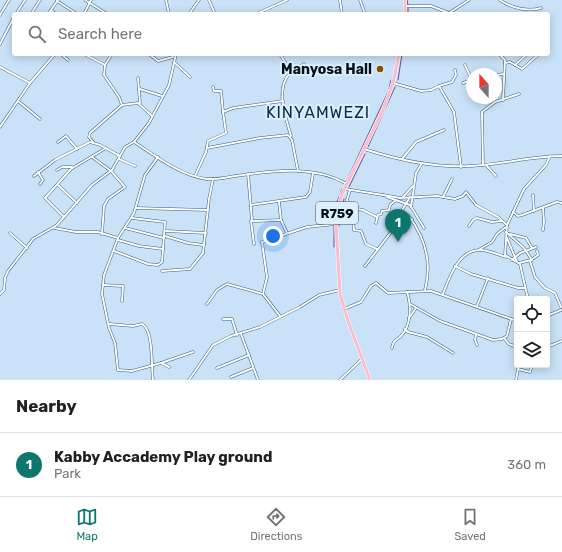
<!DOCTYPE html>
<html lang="en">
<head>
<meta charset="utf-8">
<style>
	:root { --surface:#fff; --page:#f6f6f6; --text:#202124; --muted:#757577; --line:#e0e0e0; --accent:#0f766e }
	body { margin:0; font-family:Rubik,sans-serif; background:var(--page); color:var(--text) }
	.controls { position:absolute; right:12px; bottom:12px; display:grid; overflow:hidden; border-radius:4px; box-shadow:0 2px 10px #0003 }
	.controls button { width:36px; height:36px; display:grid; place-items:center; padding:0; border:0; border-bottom:1px solid var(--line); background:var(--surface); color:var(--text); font:20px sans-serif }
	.compass { position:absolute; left:466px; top:68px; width:36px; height:36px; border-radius:50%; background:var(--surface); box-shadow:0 2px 10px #0003; rotate:339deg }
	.you { position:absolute; left:273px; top:236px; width:14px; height:14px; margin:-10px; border:3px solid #fff; border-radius:50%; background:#1a73e8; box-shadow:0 0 0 6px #1a73e833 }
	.badge { display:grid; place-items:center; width:26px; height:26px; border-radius:50%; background:var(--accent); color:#fff; font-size:13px; font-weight:700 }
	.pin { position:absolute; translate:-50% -33px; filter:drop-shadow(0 1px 2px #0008) }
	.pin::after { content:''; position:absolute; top:21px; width:14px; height:12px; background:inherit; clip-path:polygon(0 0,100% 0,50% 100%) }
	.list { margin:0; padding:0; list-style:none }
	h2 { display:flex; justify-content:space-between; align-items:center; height:52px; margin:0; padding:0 16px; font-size:17px }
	h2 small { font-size:13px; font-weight:400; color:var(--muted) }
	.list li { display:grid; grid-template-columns:26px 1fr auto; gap:12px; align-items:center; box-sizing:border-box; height:64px; padding:0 16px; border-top:1px solid var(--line) }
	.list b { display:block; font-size:15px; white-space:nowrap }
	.list p { margin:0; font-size:13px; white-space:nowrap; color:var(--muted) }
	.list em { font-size:13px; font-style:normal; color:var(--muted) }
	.icon { flex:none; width:22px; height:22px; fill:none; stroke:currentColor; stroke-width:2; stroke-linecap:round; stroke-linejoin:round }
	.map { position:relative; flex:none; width:562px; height:380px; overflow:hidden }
	.search { position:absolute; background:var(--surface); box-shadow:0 2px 10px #0003; left:12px; right:12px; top:12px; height:44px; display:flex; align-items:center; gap:10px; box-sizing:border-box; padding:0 14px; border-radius:4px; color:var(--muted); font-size:15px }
	.sheet { height:116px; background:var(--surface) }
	nav { display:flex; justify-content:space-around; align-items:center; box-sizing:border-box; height:56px; border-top:1px solid var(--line); background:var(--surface); font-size:11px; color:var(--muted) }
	nav a { display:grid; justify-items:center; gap:2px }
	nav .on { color:var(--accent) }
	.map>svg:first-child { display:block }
</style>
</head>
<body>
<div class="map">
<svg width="562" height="380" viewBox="0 0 562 380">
	<rect width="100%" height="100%" fill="#c9e2f8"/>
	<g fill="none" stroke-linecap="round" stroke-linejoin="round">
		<!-- stream -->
		<g stroke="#6d4c9b" stroke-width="1">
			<path d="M407,0L408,5"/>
			<path d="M408,14V8"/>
			<path d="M398,80L402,54"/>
			<path d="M389,89L391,80"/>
			<path d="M368,147L395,87"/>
			<path d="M346,182L388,92"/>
			<path d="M349,187L365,154"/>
			<path d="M334,223L337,202L342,189"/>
			<path d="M334,225V247"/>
			<path d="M339,226L344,199"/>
		</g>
		<defs>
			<g id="street">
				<path d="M85,0L107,14"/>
				<path d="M166,0L169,14"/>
				<path d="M209,0L215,14"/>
				<path d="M340,0L342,14"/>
				<path d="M360,0L365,14"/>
				<path d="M500,0C511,8 528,12 541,8"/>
				<path d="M57,1L77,14"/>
				<path d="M405,6H431L449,13L469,0"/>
				<path d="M51,10L56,14"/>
				<path d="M16,14L25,0"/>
				<path d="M31,14L40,0"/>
				<path d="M48,14L58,0"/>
				<path d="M84,14L91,0"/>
				<path d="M189,14L199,0"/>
				<path d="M256,14L287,0"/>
				<path d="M0,15L9,0"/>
				<path d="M0,44L14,17"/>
				<path d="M61,54L68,60"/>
				<path d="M84,54L105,65L104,75L119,97L122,105L138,103L152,116"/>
				<path d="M149,54L158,61L173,57"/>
				<path d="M280,54L291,72"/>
				<path d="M499,54L505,60L503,100"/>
				<path d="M174,62L190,77"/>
				<path d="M505,63L510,62L522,69L539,54"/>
				<path d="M105,65L112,54"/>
				<path d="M465,65L470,76L469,81"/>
				<path d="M515,65L527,54"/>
				<path d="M0,67L30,83L0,127"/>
				<path d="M496,75L504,74"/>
				<path d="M138,78L140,103"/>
				<path d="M30,83L55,54"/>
				<path d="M393,83L421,91L431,90L439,86L454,112L461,167"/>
				<path d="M463,83L472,80"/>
				<path d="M439,86L452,82L456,75L455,70"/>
				<path d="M213,87L214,91H221L223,112"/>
				<path d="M140,89L162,96"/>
				<path d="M18,101L40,119"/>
				<path d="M291,136C286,118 274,88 291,72C295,69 300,67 304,64"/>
				<path d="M58,142L66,136L77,149"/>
				<path d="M93,142L89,137L90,133L122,105"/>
				<path d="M134,142L149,123L169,85L176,54"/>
				<path d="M207,148L260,138L288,135L292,140L298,171"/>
				<path d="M364,149C398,160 434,168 470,166C501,165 531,156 562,156"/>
				<path d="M92,157L111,171L125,187L108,199L104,206L102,234"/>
				<path d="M158,157L145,175L134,213L118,238L104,275L102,294L109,328L115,343L118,370L132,371L161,363L169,367"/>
				<path d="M119,159L135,166"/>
				<path d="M402,159L416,142L444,130"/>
				<path d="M483,165L482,112L495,102L519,94"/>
				<path d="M486,165L496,176"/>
				<path d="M57,170L62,167H72"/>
				<path d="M38,172L43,180L40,184"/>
				<path d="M248,174L252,220"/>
				<path d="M34,176L55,160L90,142L100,145L120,156"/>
				<path d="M195,176L206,152L208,141L226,133L223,112L233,108L283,101"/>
				<path d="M58,185L77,203"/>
				<path d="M345,189L383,195"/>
				<path d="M350,190L347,200L352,211L354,230L361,231L366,244L377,249"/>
				<path d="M383,195L400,198L437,196L455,199L463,196L466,192L476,205L498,217L507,225"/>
				<path d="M533,195L534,211"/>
				<path d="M387,197L410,205L424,228"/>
				<path d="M403,197L413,186"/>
				<path d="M443,197L452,179"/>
				<path d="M279,202L281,220L287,233"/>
				<path d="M251,205L306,197L310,192L313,173"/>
				<path d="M411,207L416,173L422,163"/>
				<path d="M136,208L208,210"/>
				<path d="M351,208L363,210L377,217"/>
				<path d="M543,208L544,222L543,230"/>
				<path d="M513,212L518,216L522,215L557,202L562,203"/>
				<path d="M64,217L45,198L71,169L106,148"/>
				<path d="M399,217L408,215C425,237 432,263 425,290"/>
				<path d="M395,222L410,197"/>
				<path d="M376,223L378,215L381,214L382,211L389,210L390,205L396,200"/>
				<path d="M469,226L473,220L477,218L492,222L502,221"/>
				<path d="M54,228L76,232H98L118,238"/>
				<path d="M125,228L164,238"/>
				<path d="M166,231L206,233"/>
				<path d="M506,232L524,248L532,260"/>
				<path d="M10,233L27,248"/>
				<path d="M510,234L526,238L532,248"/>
				<path d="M165,236L188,243L203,245"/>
				<path d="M507,238L517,262"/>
				<path d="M118,240L139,246L163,249"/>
				<path d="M254,244L251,221L281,220"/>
				<path d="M480,249L492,242L497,234L506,227"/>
				<path d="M114,251L148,264L158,265L162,262L165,222L132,218"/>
				<path d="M512,260L520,253L536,247"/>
				<path d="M530,261L535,277L545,288L555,293L561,307"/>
				<path d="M519,263L531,260L538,255L537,251"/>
				<path d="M365,266L395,227L412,219"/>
				<path d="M455,266L471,274L518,288H525"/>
				<path d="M162,271L190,269L203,253L209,199L213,179"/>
				<path d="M103,285L123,286L122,301"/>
				<path d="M0,294L4,290L5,278L8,271L33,239L57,225L92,185L112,170L125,147L134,142C156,156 179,175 206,179C218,180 231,176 243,175C277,170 316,166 347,184"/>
				<path d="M263,294L267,277L262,242L307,227L336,224"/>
				<path d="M443,294C449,278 459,248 482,250C490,251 499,255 506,257"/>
				<path d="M528,299L520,264L505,255L507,225L524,189L546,165L550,156"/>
				<path d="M207,304L217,290L227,284L263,294L280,316"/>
				<path d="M410,304L440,321L493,340L502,339L507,336L511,319"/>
				<path d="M477,306L488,278"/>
				<path d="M344,309L361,302L371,286L376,283L388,293L431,291L517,321"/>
				<path d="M547,316L561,310"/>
				<path d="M409,318L416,308"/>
				<path d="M223,319H232L237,335"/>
				<path d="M109,324L133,326L142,324C154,330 151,367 153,380"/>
				<path d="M405,329L408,332L427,337L453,353"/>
				<path d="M241,334L258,380"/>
				<path d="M476,335L475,340L477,345"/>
				<path d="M504,338L509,344L517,347"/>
				<path d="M547,347L562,341"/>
				<path d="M392,348C393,340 397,340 401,336C412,325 411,304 407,292"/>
				<path d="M161,363L193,352"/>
				<path d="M217,368L249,355"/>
				<path d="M231,377L253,368"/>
				<path d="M189,380L213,345L231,336L260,327L300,307L319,295L340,290"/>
				<path d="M340,380L362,359"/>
				<path d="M516,380L518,369L530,372L532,365"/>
			</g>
			<g id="primary">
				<path d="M405,0V14"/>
				<path d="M370,380L348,321L340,294L336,224L341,196L383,110L393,83L399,54"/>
			</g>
		</defs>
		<!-- street casing -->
		<use href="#street" stroke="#375d7d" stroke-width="3"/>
		<!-- primary casing -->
		<use href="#primary" stroke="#fff" stroke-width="4"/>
		<!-- street -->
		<use href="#street" stroke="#fff" stroke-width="2"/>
		<!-- primary -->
		<use href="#primary" stroke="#f9becc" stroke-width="3"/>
	</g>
	<!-- markers -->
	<circle fill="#874f01" stroke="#ddeefd" stroke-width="1.5" cx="380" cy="69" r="4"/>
	<g text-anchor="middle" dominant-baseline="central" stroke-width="4" stroke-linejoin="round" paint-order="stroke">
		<!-- shield labels -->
		<rect fill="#ddeefd" stroke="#44515e" stroke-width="1" x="316" y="202" width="42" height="22" rx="3"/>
		<g font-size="13" font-weight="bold" fill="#020e1a">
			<text x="337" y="213">R759</text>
		</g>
		<!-- poi labels -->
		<g font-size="14" font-weight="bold" fill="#020e1a" stroke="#ddeefd" text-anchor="end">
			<text x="372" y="69">Manyosa Hall</text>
		</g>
		<!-- quarter labels -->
		<g font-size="16" letter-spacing="1" fill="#032c49" stroke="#ddeefd">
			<text x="318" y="112">KINYAMWEZI</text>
		</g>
	</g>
</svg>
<div class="controls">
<button><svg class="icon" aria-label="locate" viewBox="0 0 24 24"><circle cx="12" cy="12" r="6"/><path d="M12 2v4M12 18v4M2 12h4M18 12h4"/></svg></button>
<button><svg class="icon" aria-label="layers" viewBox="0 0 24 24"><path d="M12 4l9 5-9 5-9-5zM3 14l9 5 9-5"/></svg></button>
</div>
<svg class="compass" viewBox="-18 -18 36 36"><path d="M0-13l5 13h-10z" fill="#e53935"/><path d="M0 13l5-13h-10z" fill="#757577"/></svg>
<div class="you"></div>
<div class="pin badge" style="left:398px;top:242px">1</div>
<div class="search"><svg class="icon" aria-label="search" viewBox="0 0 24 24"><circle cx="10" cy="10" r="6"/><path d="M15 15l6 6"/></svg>Search here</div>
</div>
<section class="sheet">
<h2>Nearby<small></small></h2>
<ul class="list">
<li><span class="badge">1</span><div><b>Kabby Accademy Play ground</b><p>Park</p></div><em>360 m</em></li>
</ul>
</section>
<nav>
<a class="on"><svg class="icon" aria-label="map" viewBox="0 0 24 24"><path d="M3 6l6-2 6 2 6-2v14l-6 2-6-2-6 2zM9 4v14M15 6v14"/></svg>Map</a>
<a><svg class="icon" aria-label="directions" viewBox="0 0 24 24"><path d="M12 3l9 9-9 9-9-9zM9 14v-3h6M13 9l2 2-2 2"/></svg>Directions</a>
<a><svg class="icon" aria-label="saved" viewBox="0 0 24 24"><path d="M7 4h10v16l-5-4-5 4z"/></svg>Saved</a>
</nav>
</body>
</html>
